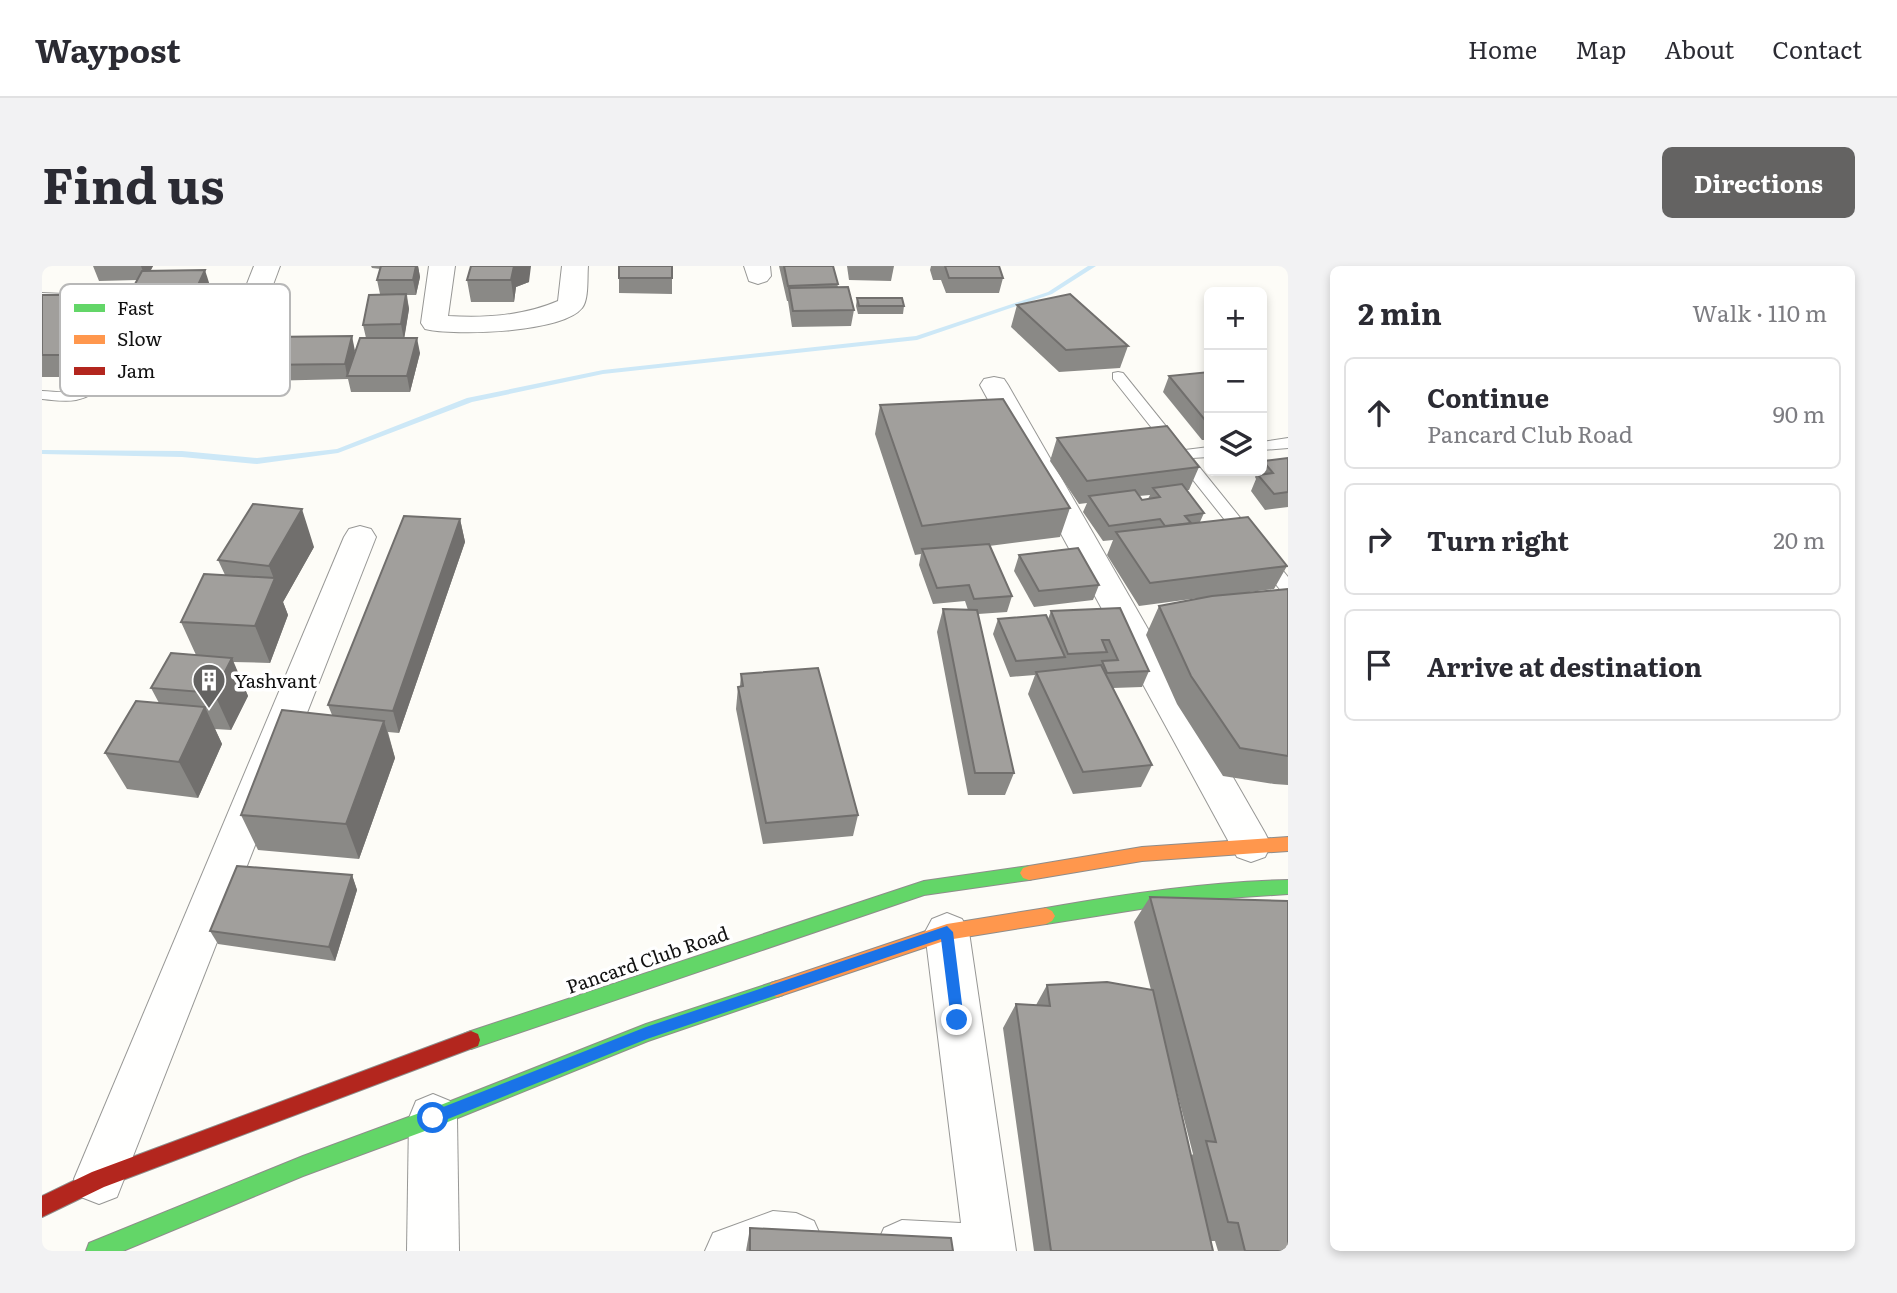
<!DOCTYPE html>
<html lang="en">
<head>
<meta charset="utf-8">
<style>
	:root { --surface:#fff; --page:#f2f2f3; --text:#2b2b33; --muted:#7c7c81; --line:#e1e1e2; --accent:#646362 }
	body { margin:0; font-family:Literata,serif; background:var(--page); color:var(--text) }
	.controls { position:absolute; right:21px; top:21px; display:grid; overflow:hidden; border-radius:10px; box-shadow:0 4px 10px #0003 }
	.controls button { width:63px; height:63px; display:grid; place-items:center; padding:0; border:0; border-bottom:2px solid var(--line); background:var(--surface); color:var(--text); font:35px sans-serif }
	.stop { position:absolute; width:21px; height:21px; margin:-16px; border:5px solid #1a73e8; border-radius:50%; background:#fff }
	.stop.end { background:#1a73e8; border-color:#fff; box-shadow:0 2px 7px #0008 }
	.list { margin:0; padding:0; list-style:none }
	h2 { display:flex; justify-content:space-between; align-items:center; height:91px; margin:0; padding:0 28px; font-size:30px }
	h2 small { font-size:23px; font-weight:400; color:var(--muted) }
	.list li { display:grid; grid-template-columns:46px 1fr auto; gap:21px; align-items:center; box-sizing:border-box; height:112px; margin:0 14px 14px; padding:0 14px; border:2px solid var(--line); border-radius:10px }
	.list b { display:block; font-size:26px; white-space:nowrap }
	.list p { margin:0; font-size:23px; white-space:nowrap; color:var(--muted) }
	.list em { font-size:23px; font-style:normal; color:var(--muted) }
	.icon { flex:none; width:38px; height:38px; fill:none; stroke:currentColor; stroke-width:2; stroke-linecap:round; stroke-linejoin:round }
	.map { position:relative; flex:none; width:1246px; height:985px; overflow:hidden; border-radius:10px }
	header { display:flex; align-items:center; gap:42px; box-sizing:border-box; height:98px; padding:0 35px; background:var(--surface); border-bottom:2px solid var(--line) }
	header strong { font-size:33px }
	nav { display:flex; gap:38px; margin-inline-start:auto; font-size:24px }
	.intro { display:flex; align-items:center; justify-content:space-between; box-sizing:border-box; height:168px; padding:0 42px }
	h1 { margin:0; font-size:49px }
	.button { padding:18px 32px; border-radius:10px; background:var(--accent); color:#fff; font-size:24px; font-weight:700 }
	main { display:flex; gap:42px; padding:0 42px }
	aside { flex:1; background:var(--surface); border-radius:10px; box-shadow:0 4px 10px #0003 }
	.map>svg:first-child { display:block }
</style>
</head>
<body>
<header>
<strong>Waypost</strong>
<nav><a>Home</a><a>Map</a><a>About</a><a>Contact</a></nav>
</header>
<div class="intro"><h1>Find us</h1><a class="button">Directions</a></div>
<main>
<div class="map">
<svg width="1246" height="985" viewBox="0 0 1246 985">
	<rect width="100%" height="100%" fill="#fdfcf7"/>
	<g fill="none" stroke-linecap="round" stroke-linejoin="round">
		<!-- stream -->
		<path fill="#cde8f7" fill-rule="evenodd" d="M1046,0H1054L1010,28L875,74L561,108L430,136L296,187L215,198L140,191L0,188V184L140,185L215,192L295,183L425,132L561,104L874,70L1006,26Z"/>
		<defs>
			<g id="lane">
				<path d="M0,27L70,30L103,50C87,81 71,127 34,134C23,136 11,134 0,133V125C11,125 23,128 33,125C62,118 77,75 89,51L67,38L0,35Z"/>
				<path d="M1076,106L1081,107L1143,184L1167,181V191L1150,192L1246,311V328L1240,326L1071,113V107Z"/>
				<path d="M1246,172V182L1220,184V176Z"/>
			</g>
			<g id="street">
				<path d="M212,0H238L208,81L204,87L194,89L184,87L180,81Z"/>
				<path d="M387,0H413L406,50C444,52 481,50 516,35L520,0H546C545,11 547,34 540,42C520,67 412,70 383,63L379,57Z"/>
				<path d="M702,0H728L729,10L725,15L716,18L707,15Z"/>
				<path d="M952,111L962,113L966,119L1223,567L1229,579L1223,591L1209,596L1195,591L938,119L942,113Z"/>
				<path d="M318,260L329,263L334,271L75,931L57,938L39,931L32,913L302,271L307,263Z"/>
				<path d="M905,647L920,653L927,666L974,985H836L834,980L842,962L860,954L919,957L883,666L890,653Z"/>
				<path d="M391,828L408,835L415,852L417,985H365L367,852L374,835Z"/>
				<path d="M731,945L754,947L772,955L780,973L775,985H663L671,967Z"/>
			</g>
			<g id="fast">
				<path d="M987,600L993,602L996,607L993,612L987,614L882,629L429,783L422,780L420,774L422,768L429,765L882,615Z"/>
				<path d="M1246,614V628L1155,634L1004,658L998,655L995,650L998,645L1004,642C1084,628 1164,616 1246,614Z"/>
				<path d="M735,715L741,717L744,723L741,729L606,775L391,862L261,910L81,985H44L47,977L261,890L391,842L604,758Z"/>
			</g>
			<g id="slow">
				<path d="M1246,571V585L1100,595L987,614L981,612L978,607L981,602L987,600L1100,581Z"/>
				<path d="M1004,642L1010,645L1013,650L1010,655L1004,658L905,674L735,731L729,729L726,723L729,717L735,715L905,658Z"/>
			</g>
			<path id="jam" d="M429,765L436,768L438,774L436,780L62,921L0,951V930L50,906Z"/>
		</defs>
		<!-- lane casing -->
		<use href="#lane" stroke="#979795" stroke-width="2"/>
		<!-- street casing -->
		<use href="#street" stroke="#979795" stroke-width="2"/>
		<!-- fast casing -->
		<use href="#fast" stroke="#8e8d8b" stroke-width="2"/>
		<!-- slow casing -->
		<use href="#slow" stroke="#8e8d8b" stroke-width="2"/>
		<!-- jam casing -->
		<use href="#jam" stroke="#8e8d8b" stroke-width="2"/>
		<!-- lane -->
		<use href="#lane" fill="#fffffe" fill-rule="evenodd"/>
		<!-- street -->
		<use href="#street" fill="#fffffe" fill-rule="evenodd"/>
		<!-- fast -->
		<use href="#fast" fill="#63d668" fill-rule="evenodd"/>
		<!-- slow -->
		<use href="#slow" fill="#ff974d" fill-rule="evenodd"/>
		<!-- jam -->
		<use href="#jam" fill="#b3261e" fill-rule="evenodd"/>
	</g>
	<!-- wall -->
	<g fill="#8a8986" fill-rule="evenodd">
		<path d="M51,0H111L108,5L170,26L151,70H86L77,48L95,14L57,15Z"/>
		<path d="M329,0H376L378,11L374,29H365L367,43L362,72L378,87L368,126H309L306,113L221,115L217,99L313,86L324,72L321,59L338,28L335,14L339,3L330,2Z"/>
		<path d="M429,0L487,16L474,21L472,36H429L425,14Z"/>
		<path d="M630,0V28L577,27V12Z"/>
		<path d="M737,0H791L796,21L812,44L809,60L750,61L746,35H745Z"/>
		<path d="M805,0H852L849,15L807,14Z"/>
		<path d="M889,0H957L961,12L957,27H904L899,14H891L888,4Z"/>
		<path d="M0,29H62L71,51L36,111H0Z"/>
		<path d="M815,32L862,40L861,48H816L814,40Z"/>
		<path d="M975,39L1086,80L1078,102L1017,106L969,61Z"/>
		<path d="M1167,106V174H1160L1121,126L1127,110Z"/>
		<path d="M838,139L1028,242L1018,271L947,280L970,330L965,346L936,348L972,507L963,529H926L895,366L901,343L926,344L923,335L891,338L877,299L879,288L873,289L833,168Z"/>
		<path d="M1015,172L1157,201L1147,224H1144L1162,247L1158,256L1245,300L1232,323L1199,327L1246,323V519L1232,518L1181,510L1135,438L1104,369L1117,340L1157,332L1097,340L1065,289L1071,274L1061,275L1041,246L1045,237L1037,238L1008,195ZM1108,229L1106,233L1100,234L1097,230Z"/>
		<path d="M1246,192V241L1223,244L1209,225L1214,213L1213,211L1216,205H1220L1221,195Z"/>
		<path d="M418,253L423,276L357,467L346,466L353,492L317,593L216,584L199,549L290,449L286,439Z"/>
		<path d="M272,281L241,336L246,349L228,397L191,396L206,430L189,464L173,463L180,478L156,532L85,523L63,487L117,437L109,422L154,389L139,356L183,309L176,294Z"/>
		<path d="M977,289L1057,319L1051,334L992,341L972,305Z"/>
		<path d="M1078,342L1107,405L1100,421L1071,422L1110,499L1099,521L1031,528L986,428L993,409L968,411L951,368L956,353H1006L1009,345Z"/>
		<path d="M699,408L816,549L811,570L721,578L694,443L696,421L698,420Z"/>
		<path d="M310,609L315,624L293,695L176,678L168,665Z"/>
		<path d="M1108,631L1246,985H1176L1173,975H1169L1171,985H992L961,762L974,738L994,739L1005,719L1109,724L1092,656ZM1126,791L1151,888L1149,890Z"/>
		<path d="M708,962L911,985H704Z"/>
	</g>
	<!-- shaded-wall -->
	<g fill="#716f6d">
		<path d="M99,0H111L104,14Z"/>
		<path d="M374,0H376L378,11L374,29L371,14Z"/>
		<path d="M472,0H489L487,16L474,21L472,36L469,14Z"/>
		<path d="M163,4L170,26L151,70L143,47Z"/>
		<path d="M364,28L367,43L362,74L359,58Z"/>
		<path d="M62,29L71,51L36,111L25,89Z"/>
		<path d="M310,70L313,85L305,110L303,98Z"/>
		<path d="M375,72L378,87L368,126L365,110Z"/>
		<path d="M260,243L272,281L241,336L246,349L228,397L213,360L232,313L227,300Z"/>
		<path d="M418,253L423,276L357,467L351,445Z"/>
		<path d="M190,392L206,430L189,464L172,427Z"/>
		<path d="M163,441L180,478L156,532L137,496Z"/>
		<path d="M342,455L353,492L317,593L304,558Z"/>
		<path d="M310,609L315,624L293,695L287,681Z"/>
	</g>
	<!-- building -->
	<g fill="#a19f9c" stroke="#716f6d" stroke-width="2">
		<path d="M339,0H374L371,14H335Z"/>
		<path d="M429,0H472L469,14H425Z"/>
		<rect x="577" y="0" width="53" height="12"/>
		<path d="M742,0H791L796,18L746,20Z"/>
		<path d="M903,0H957L961,12H907Z"/>
		<path d="M163,4L143,47L77,48L100,5Z"/>
		<path d="M806,21L812,44L751,45L747,22Z"/>
		<path d="M364,28L359,58L321,59L327,29Z"/>
		<path d="M1028,28L1086,80L1024,84L975,39Z"/>
		<path d="M0,29H62L25,89H0Z"/>
		<path d="M815,32H860L862,40H817Z"/>
		<path d="M310,70L303,98L217,99L226,71Z"/>
		<path d="M318,72H375L365,110H305Z"/>
		<path d="M1167,106V159L1127,110Z"/>
		<path d="M961,133L1028,242L880,260L838,139Z"/>
		<path d="M1125,160L1157,201L1045,215L1015,172Z"/>
		<path d="M1246,192V226L1232,228L1216,209L1231,207L1221,195Z"/>
		<path d="M1140,218L1162,247L1143,250L1149,257L1123,260L1118,253L1067,260L1047,230L1093,224L1100,234L1118,231L1111,222Z"/>
		<path d="M211,238L260,243L227,300L176,294Z"/>
		<path d="M362,250L418,253L351,445L286,439Z"/>
		<path d="M1206,251L1245,300L1108,317L1074,266Z"/>
		<path d="M947,278L970,330L932,333L927,319L895,322L880,283Z"/>
		<path d="M1036,282L1057,319L997,325L977,289Z"/>
		<path d="M162,308L233,312L213,360L139,356Z"/>
		<path d="M1246,323V490L1198,482L1149,410L1117,340L1170,330Z"/>
		<path d="M1078,342L1107,405L1065,407L1060,395L1076,394L1067,374H1060L1065,386L1026,388L1009,345Z"/>
		<path d="M901,343L935,344L972,507H933Z"/>
		<path d="M1004,349L1023,391L974,395L956,353Z"/>
		<path d="M129,387L190,392L172,427L109,422Z"/>
		<path d="M1059,399L1110,499L1041,506L994,406Z"/>
		<path d="M776,402L816,549L724,557L696,421L701,420L699,408Z"/>
		<path d="M94,435L163,441L137,496L63,487Z"/>
		<path d="M240,444L342,455L304,558L199,549Z"/>
		<path d="M195,600L310,609L287,681L168,665Z"/>
		<path d="M1108,631L1246,635V985H1203L1196,957L1186,956L1164,875L1174,876Z"/>
		<path d="M1065,716L1111,724L1171,985H1009L974,738L1008,740L1005,719Z"/>
		<path d="M708,962L909,972L911,985H708Z"/>
	</g>
	<!-- route -->
	<path fill="#1a73e8" d="M905,660L911,666L922,754L915,760L909,754L899,673L605,773L391,859L384,852L386,847L604,761Z"/>
	<!-- icons -->
	<defs>
		<symbol id="building-pin" viewBox="-11 -11 22 30"><path d="M0 17L-7.5 6A9.5 9.5 0 1 1 7.5 6Z" fill="#646362" stroke="#fff"/><path d="M-4-6H4V6H1V3H-1V6H-4ZM-2.5-4.3h1.7v1.8h-1.7ZM.8-4.3h1.7v1.8H.8ZM-2.5-1h1.7V.8h-1.7ZM.8-1h1.7V.8H.8Z" fill="#fff"/></symbol>
	</defs>
	<g fill-rule="evenodd">
		<use href="#building-pin" x="148" y="395" width="38" height="52"/>
	</g>
	<g text-anchor="middle" dominant-baseline="central" stroke-width="7" stroke-linejoin="round" paint-order="stroke">
		<!-- poi labels -->
		<g font-size="19" fill="#111" stroke="#fff" text-anchor="start">
			<text x="192" y="414">Yashvant</text>
		</g>
		<!-- street labels -->
		<g font-size="19" fill="#111" stroke="#fff">
			<text transform="translate(605 693) rotate(-19)">Pancard Club Road</text>
		</g>
	</g>
	<!-- legend -->
	<rect x="18" y="18" width="230" height="112" rx="10" fill="#fff" stroke="#b8b8b8" stroke-width="2"/>
	<rect x="32" y="38" width="31" height="8" fill="#63d668"/>
	<rect x="32" y="69" width="31" height="9" fill="#ff974d"/>
	<rect x="32" y="101" width="31" height="8" fill="#b3261e"/>
	<g font-size="19" fill="#111">
		<text x="75" y="49">Fast</text>
		<text x="75" y="80">Slow</text>
		<text x="75" y="112">Jam</text>
	</g>
</svg>
<div class="controls">
<button>+</button>
<button>−</button>
<button><svg class="icon" aria-label="layers" viewBox="0 0 24 24"><path d="M12 4l9 5-9 5-9-5zM3 14l9 5 9-5"/></svg></button>
</div>
<div class="stop" style="left:391px;top:852px"></div>
<div class="stop end" style="left:915px;top:754px"></div>
</div>
<aside>
<h2>2 min<small>Walk · 110 m</small></h2>
<ul class="list">
<li><svg class="icon" aria-label="ahead" viewBox="0 0 24 24"><path d="M12 20V5M6 11l6-6 6 6"/></svg><div><b>Continue</b><p>Pancard Club Road</p></div><em>90 m</em></li>
<li><svg class="icon" aria-label="right" viewBox="0 0 24 24"><path d="M7 20v-9h11M14 6l5 5-5 5"/></svg><div><b>Turn right</b></div><em>20 m</em></li>
<li><svg class="icon" aria-label="arrive" viewBox="0 0 24 24"><path d="M6 21V4h12l-3 4 3 4H6"/></svg><div><b>Arrive at destination</b></div></li>
</ul>
</aside>
</main>
</body>
</html>
